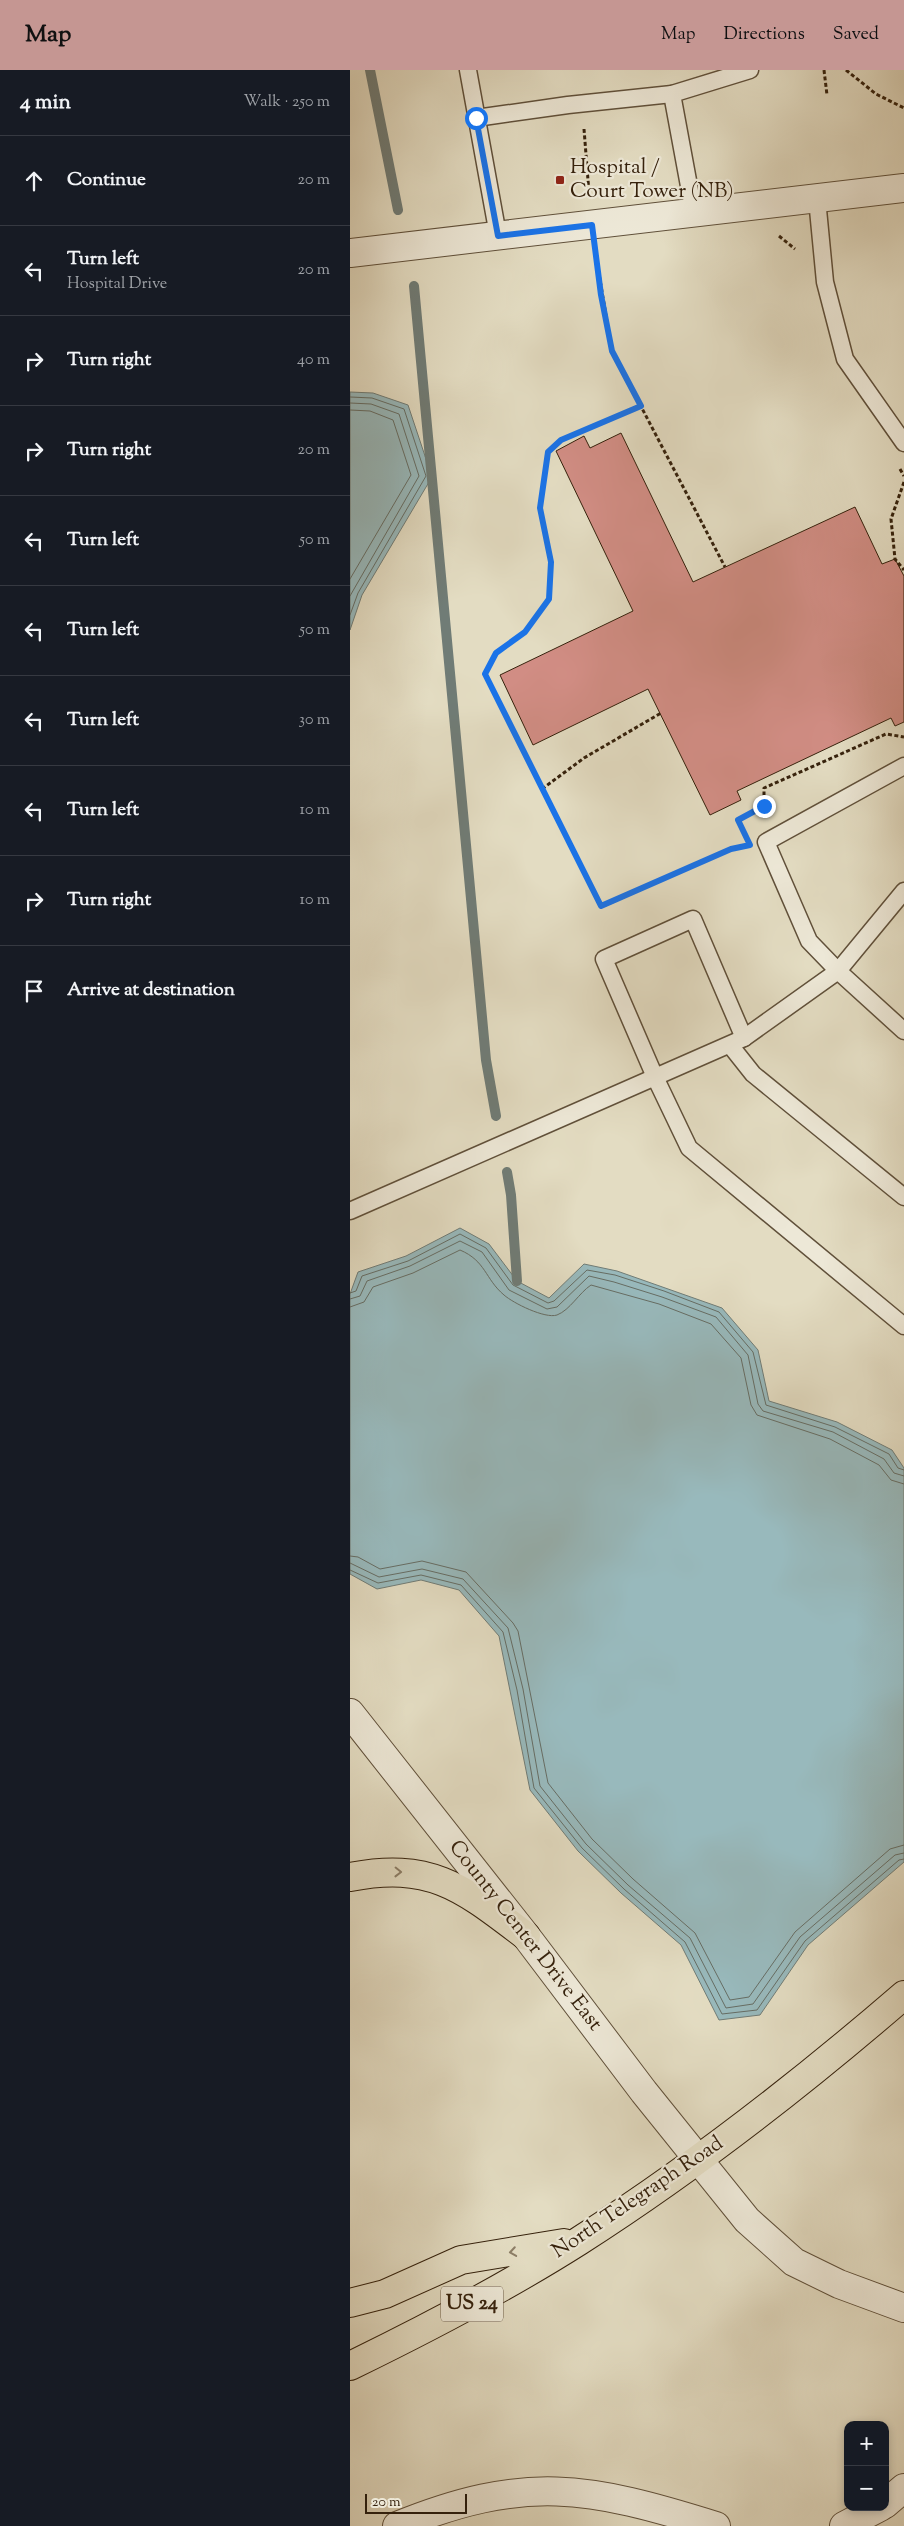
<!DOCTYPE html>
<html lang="en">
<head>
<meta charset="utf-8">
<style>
	:root { --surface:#171b24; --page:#20242c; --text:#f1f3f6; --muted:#9ea1a6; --line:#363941; --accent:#c59692 }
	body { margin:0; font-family:"Sorts Mill Goudy",serif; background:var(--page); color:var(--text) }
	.controls { position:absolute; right:15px; bottom:15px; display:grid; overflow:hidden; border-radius:10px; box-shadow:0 2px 8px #0003 }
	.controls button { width:45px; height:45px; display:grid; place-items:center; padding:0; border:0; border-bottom:1px solid var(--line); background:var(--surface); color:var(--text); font:25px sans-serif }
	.scale { position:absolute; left:15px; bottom:12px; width:102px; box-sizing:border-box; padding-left:5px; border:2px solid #35210c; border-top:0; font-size:14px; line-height:18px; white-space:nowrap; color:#35210c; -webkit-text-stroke:4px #ede8d7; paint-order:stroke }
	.stop { position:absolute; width:15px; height:15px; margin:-11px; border:4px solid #1a73e8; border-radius:50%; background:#fff }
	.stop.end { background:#1a73e8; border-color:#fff; box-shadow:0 1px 5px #0008 }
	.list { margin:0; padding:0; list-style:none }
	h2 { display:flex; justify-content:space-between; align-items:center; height:65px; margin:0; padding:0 20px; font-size:21px }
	h2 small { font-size:16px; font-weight:400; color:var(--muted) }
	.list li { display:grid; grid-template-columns:32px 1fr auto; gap:15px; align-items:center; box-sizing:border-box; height:90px; padding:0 20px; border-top:1px solid var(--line) }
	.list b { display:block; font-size:19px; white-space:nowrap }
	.list p { margin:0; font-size:16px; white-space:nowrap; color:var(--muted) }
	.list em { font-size:16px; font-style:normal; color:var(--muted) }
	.icon { flex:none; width:28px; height:28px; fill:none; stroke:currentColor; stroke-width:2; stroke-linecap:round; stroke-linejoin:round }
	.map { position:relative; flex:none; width:554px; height:2456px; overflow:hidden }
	header { display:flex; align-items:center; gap:30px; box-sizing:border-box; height:70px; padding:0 25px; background:var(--accent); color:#111 }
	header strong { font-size:24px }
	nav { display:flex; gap:28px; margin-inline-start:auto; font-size:18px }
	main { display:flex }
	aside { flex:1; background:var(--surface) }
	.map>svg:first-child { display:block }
</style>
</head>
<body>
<header>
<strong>Map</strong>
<nav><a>Map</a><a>Directions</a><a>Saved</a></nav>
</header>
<main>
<aside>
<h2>4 min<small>Walk · 250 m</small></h2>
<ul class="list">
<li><svg class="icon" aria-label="ahead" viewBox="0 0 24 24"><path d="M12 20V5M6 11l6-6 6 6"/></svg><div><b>Continue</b></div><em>20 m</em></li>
<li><svg class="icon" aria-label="left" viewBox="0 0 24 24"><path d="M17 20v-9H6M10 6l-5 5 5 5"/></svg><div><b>Turn left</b><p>Hospital Drive</p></div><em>20 m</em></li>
<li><svg class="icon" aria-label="right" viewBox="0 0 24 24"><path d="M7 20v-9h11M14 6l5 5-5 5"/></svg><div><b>Turn right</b></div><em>40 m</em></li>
<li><svg class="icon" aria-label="right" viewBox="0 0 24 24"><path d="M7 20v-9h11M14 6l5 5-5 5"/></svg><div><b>Turn right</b></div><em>20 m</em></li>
<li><svg class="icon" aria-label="left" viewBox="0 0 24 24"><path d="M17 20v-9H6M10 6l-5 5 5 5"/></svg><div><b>Turn left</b></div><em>50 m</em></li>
<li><svg class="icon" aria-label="left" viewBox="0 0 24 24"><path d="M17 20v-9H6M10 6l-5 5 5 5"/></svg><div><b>Turn left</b></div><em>50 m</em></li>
<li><svg class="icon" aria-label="left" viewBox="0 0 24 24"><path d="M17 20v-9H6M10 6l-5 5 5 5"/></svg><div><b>Turn left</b></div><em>30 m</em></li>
<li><svg class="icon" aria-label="left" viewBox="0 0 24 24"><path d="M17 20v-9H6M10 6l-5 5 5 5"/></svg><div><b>Turn left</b></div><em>10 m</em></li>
<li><svg class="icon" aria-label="right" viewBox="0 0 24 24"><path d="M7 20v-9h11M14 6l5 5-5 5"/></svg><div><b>Turn right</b></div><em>10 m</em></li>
<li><svg class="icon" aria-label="arrive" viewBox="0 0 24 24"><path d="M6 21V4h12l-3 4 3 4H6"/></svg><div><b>Arrive at destination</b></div></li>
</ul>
</aside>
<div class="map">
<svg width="554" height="2456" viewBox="0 0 554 2456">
	<rect width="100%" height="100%" fill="#e3dcc2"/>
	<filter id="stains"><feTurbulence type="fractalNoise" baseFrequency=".004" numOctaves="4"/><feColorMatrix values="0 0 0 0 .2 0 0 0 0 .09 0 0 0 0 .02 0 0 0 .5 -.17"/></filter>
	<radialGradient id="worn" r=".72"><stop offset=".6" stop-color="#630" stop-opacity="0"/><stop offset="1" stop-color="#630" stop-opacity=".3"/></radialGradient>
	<!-- water -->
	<g fill="#98b9bc" stroke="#707c76">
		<path d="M0,322L23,323L58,335L82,407L12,525L0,560Z"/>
		<path d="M110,1158L139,1174L167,1211L199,1228L234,1194L267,1201L372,1238L408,1280L419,1331L487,1352L542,1380L554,1398V1792L458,1875L410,1945L369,1950L331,1875L271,1823L228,1781L180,1720L149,1566L109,1520L71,1510L27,1519L0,1504V1224L8,1202L56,1186Z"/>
	</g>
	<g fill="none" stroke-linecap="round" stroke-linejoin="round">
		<!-- shore -->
		<g stroke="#666d64" stroke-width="1">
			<path d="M0,327L22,328L54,339L76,406L8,523L0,545"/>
			<path d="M0,333L21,334L49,344L69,406L0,526"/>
			<path d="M0,340L20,341L43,350L61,405L0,509"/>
			<path d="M0,1223L6,1221L12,1206L58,1191L110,1164L136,1178L163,1215L198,1233L204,1231L237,1200L265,1205L314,1221L369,1242L403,1282L416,1335L485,1357L539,1384L548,1398L554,1400"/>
			<path d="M0,1229L10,1226L17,1211L60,1196L110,1171L132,1182L159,1220L197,1239L207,1237L239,1206L264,1212L312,1227L366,1247L398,1285L408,1334L413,1341L483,1362L534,1389L544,1403L554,1406"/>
			<path d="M0,1237L14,1232L23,1217L63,1203L110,1180C136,1191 135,1209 154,1225C163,1233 195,1249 207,1245C220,1240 229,1223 241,1215L309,1234L361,1254L391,1288L401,1335L407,1345L480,1369L529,1395L541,1410L554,1414"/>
			<path d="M0,1486L8,1487L30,1499L72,1491L116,1502L163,1553L168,1561L198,1713L242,1769L283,1809L345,1863L380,1930L399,1927L445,1862L540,1779L554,1775"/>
			<path d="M0,1493L29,1507L72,1499L113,1509L158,1558L173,1619L190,1716L236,1774L278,1815L340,1868L376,1938L403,1934L450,1867L545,1785L554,1783"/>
			<path d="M0,1500L28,1513L71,1505L111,1515L153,1562L167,1620L184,1718L232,1778L274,1819L335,1872L372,1944L407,1940L455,1871L549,1790L554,1789"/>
		</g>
		<!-- stream -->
		<g stroke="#707c76" stroke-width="10">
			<path d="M20,0L48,140"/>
			<path d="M64,216L136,990L146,1046"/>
			<path d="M157,1102L161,1125L167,1211"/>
		</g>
	</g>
	<!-- building -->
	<path fill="#d18d84" stroke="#35210c" d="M271,363L343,512L505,437L532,494L545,489L554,506V652L545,656L541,648L387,721L391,730L360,745L298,619L183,675L150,605L283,541L206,381L234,366L240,378Z"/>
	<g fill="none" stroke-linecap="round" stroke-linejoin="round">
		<defs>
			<g id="service">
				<path d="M118,0L148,165"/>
				<path d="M126,48L218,35L322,24"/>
				<path d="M467,129L475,212L495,289L554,373"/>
				<path d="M344,143L322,24L400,0"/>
				<path d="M554,696L416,772L459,871L488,901L554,961"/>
				<path d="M394,968L343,849L254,889L305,1007L339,1078L554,1256"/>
				<path d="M380,975L403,1004L554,1127"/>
				<path d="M0,1141L394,968L488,901L554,821"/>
			</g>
			<g id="minor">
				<path d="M0,183L554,118"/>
				<path d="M0,1643L176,1866L294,2022L397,2150L444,2192L489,2214L554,2238"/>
				<path d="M535,2434L554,2418"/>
				<path d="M47,2456C175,2404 238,2416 366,2456"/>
				<path d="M494,2456L530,2437"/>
			</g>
			<g id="primary">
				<path d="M0,1807C82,1791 114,1819 176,1866"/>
				<path d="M0,2233L35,2224L111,2190L214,2173"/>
				<path d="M0,2296C78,2258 155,2218 229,2171C343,2098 451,2014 554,1925"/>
			</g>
		</defs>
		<!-- service casing -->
		<use href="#service" stroke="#60503a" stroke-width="19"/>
		<!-- minor casing -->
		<use href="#minor" stroke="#60503a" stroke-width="30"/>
		<!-- primary casing -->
		<use href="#primary" stroke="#35210c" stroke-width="30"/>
		<!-- path -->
		<g stroke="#35210c" stroke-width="3" stroke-dasharray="4 2.5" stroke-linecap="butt">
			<path d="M474,0L477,25"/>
			<path d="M496,0L526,24L554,38"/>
			<path d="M234,59L239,123"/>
			<path d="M429,166L445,179"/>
			<path d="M246,186L262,281L375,497"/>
			<path d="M291,336L211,370L198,382L190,438L201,492L199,529L175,562L145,583L135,604L251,837L381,779L390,777"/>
			<path d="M550,399L554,406"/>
			<path d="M554,412L541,449L545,489L554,500"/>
			<path d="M192,719L234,688L311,643"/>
			<path d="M393,761L388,750L414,736V718L536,664L554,667"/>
		</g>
		<!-- service -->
		<use href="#service" stroke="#ede8d7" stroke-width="16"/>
		<!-- minor -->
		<use href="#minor" stroke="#ede8d7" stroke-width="28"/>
		<!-- primary -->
		<use href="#primary" stroke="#e3dcc2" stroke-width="28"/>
	</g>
	<!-- one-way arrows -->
	<defs><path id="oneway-chevron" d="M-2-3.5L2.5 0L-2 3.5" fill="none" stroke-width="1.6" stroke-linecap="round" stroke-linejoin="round" transform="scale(1.25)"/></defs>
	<g stroke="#8c7e67">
		<use href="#oneway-chevron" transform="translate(48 1802) rotate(1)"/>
		<use href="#oneway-chevron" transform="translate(163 2182) rotate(171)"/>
	</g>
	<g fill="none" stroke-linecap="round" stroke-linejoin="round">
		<!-- route -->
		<path stroke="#1a73e8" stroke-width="6" d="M126,48L148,166L242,155L251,225L262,281L291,336L211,370L198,382L190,438L201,492L199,529L175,562L146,583L135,604L251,836L381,779L400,775L388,750L414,736"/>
	</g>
	<!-- markers -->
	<rect fill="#8f2418" stroke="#ede8d7" stroke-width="2" x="205" y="105" width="10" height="10" rx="2.5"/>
	<g text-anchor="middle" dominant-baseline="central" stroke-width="4.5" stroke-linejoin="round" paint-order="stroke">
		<!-- shield labels -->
		<rect fill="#ede8d7" stroke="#6c5d49" stroke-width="1" x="91" y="2216.5" width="62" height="35" rx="4"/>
		<g font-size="20" font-weight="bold" fill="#35210c">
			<text x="122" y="2234">US 24</text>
		</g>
		<!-- poi labels -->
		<g font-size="21" fill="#35210c" stroke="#ede8d7" text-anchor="start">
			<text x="220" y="98">Hospital /<tspan x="220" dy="24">Court Tower (NB)</tspan></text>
		</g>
		<!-- street labels -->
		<g font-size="21" fill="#35210c" stroke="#ede8d7">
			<text transform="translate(175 1866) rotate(52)">County Center Drive East</text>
			<text transform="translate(288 2128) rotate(-34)">North Telegraph Road</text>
		</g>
	</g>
	<rect width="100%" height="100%" filter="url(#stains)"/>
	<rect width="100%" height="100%" fill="url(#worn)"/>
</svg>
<div class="controls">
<button>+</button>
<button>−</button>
</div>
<div class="scale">20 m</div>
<div class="stop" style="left:126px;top:48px"></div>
<div class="stop end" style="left:414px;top:736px"></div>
</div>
</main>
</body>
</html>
